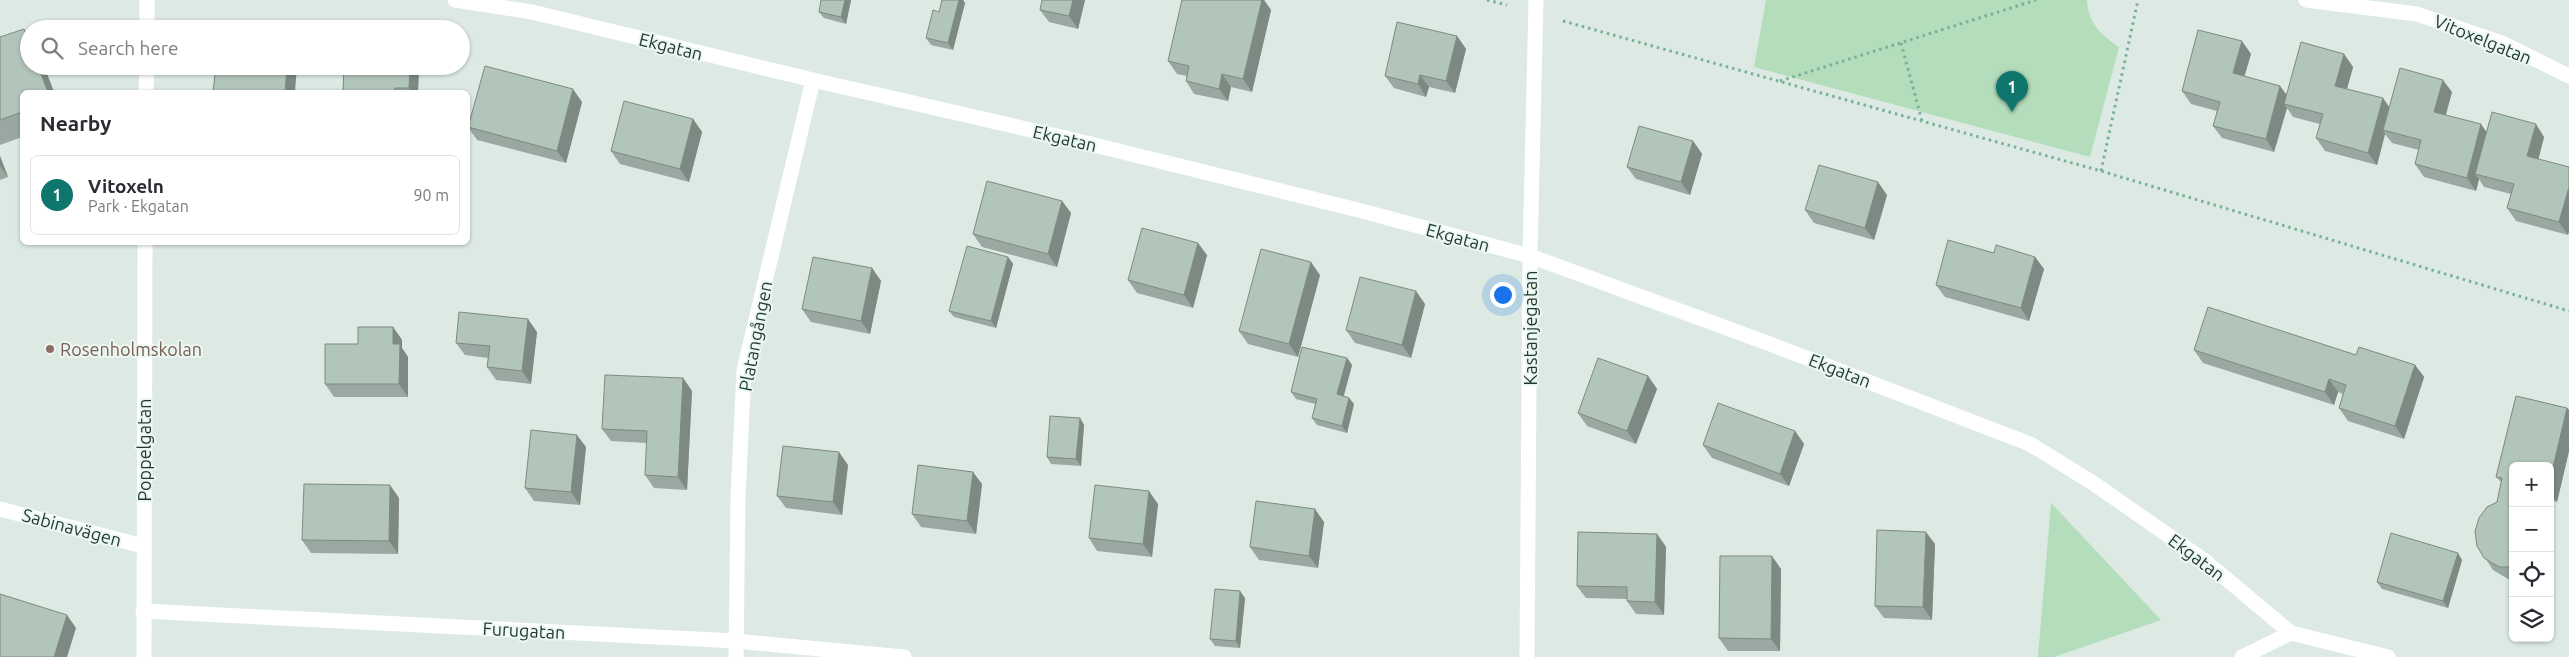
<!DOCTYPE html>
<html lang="en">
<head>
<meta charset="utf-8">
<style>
	:root { --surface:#fff; --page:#f7f7f7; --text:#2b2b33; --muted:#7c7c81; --line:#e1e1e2; --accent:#0f766e }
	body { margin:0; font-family:Ubuntu,sans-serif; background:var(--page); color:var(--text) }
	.controls { position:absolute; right:15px; bottom:15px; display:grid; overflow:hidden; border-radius:8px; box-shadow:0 1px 4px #0004 }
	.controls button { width:45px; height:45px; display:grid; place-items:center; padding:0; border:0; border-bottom:1px solid var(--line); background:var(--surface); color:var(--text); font:25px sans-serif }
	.you { position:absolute; left:1502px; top:294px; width:18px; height:18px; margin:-12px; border:4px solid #fff; border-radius:50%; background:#1a73e8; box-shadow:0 0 0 8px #1a73e833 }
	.badge { display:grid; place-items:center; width:32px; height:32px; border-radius:50%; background:var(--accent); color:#fff; font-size:16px; font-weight:700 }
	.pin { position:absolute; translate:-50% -41px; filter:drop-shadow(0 1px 2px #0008) }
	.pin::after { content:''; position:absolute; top:26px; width:18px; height:15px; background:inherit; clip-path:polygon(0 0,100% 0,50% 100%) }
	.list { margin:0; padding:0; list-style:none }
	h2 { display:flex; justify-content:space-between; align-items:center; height:65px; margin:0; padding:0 20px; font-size:21px }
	h2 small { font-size:16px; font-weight:400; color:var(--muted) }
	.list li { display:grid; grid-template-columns:32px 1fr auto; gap:15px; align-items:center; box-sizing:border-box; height:80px; margin:0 10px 10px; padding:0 10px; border:1px solid var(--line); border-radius:8px }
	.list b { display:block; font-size:19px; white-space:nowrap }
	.list p { margin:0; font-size:16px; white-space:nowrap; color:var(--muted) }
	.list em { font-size:16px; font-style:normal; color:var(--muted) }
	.icon { flex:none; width:28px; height:28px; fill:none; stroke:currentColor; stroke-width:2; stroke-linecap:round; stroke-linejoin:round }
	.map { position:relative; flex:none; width:2569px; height:657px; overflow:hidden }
	.search { position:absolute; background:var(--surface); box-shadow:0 1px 4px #0004; left:20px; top:20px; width:450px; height:55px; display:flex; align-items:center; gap:12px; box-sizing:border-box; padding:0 18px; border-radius:28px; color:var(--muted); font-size:19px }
	.panel { position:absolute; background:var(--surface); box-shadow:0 1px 4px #0004; left:20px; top:90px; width:450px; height:155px; border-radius:8px }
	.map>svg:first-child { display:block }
</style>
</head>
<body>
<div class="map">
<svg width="2569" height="657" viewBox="0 0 2569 657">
	<rect width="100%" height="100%" fill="#dceae3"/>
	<!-- green -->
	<g fill="#b3ddbb">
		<path d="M1766,0H2087C2088,23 2101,35 2119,47L2090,157L1754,67Z"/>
		<path d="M2051,503L2161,620L2054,657H2038Z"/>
	</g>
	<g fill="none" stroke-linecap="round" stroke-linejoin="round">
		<!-- path -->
		<g stroke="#7ab09b" stroke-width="3" stroke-dasharray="2.5 4" stroke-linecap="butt">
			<path d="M1487,0L1507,5"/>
			<path d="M1563,21L2101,171L2569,311"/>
			<path d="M1901,43L1922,121"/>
			<path d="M1780,81L2036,0"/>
			<path d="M2101,171L2138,0"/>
		</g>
		<!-- lane -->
		<path stroke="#fff" stroke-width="15" d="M736,657L738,497L744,370L813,80"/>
		<!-- street -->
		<g stroke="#fff" stroke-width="15">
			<path d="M455,0L532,12L813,80L1070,139L1362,211L1530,256L1773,345L2030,444L2093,483L2205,561L2291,633L2388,657"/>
			<path d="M2306,0L2417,14L2502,43L2569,76"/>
			<path d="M147,29V0"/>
			<path d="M146,92L147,66"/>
			<path d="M0,509L143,546"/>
			<path d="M143,611L736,641L904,657"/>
			<path d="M144,657L145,242"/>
			<path d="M1527,657L1530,256L1536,0"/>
			<path d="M2242,657L2291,633"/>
		</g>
	</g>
	<!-- wall -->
	<g fill="#99a9a1">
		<path d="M851,0L846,24L824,18L819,12Z"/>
		<path d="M942,0H963L965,3L953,50L931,45L926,38L939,12Z"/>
		<path d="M1085,0L1078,29L1049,22L1040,10Z"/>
		<path d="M1182,0H1264L1271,10L1252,92L1231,87L1228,101L1194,94L1186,81L1187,76L1177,74L1168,61Z"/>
		<path d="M1457,36L1466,49L1455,93L1429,87L1426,97L1394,88L1385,76Z"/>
		<path d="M0,37L44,66L54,92H22V137L0,145Z"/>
		<path d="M2251,54L2244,76L2280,86L2287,95L2344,54L2353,67L2347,89L2389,107L2452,92L2446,115L2487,132L2544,137L2538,159L2568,235L2516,221L2507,208L2511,194L2484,187L2479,179L2476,191L2424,177L2415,164L2419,150L2392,143L2385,134L2377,165L2325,151L2316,138L2320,124L2293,117L2287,108L2274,152L2222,138L2213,126L2217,111L2191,104L2182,91Z"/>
		<path d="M344,66H419L418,92H343Z"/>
		<path d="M582,102L566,163L477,140L468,127Z"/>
		<path d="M693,119L702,132L689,182L620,164L611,151Z"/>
		<path d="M1693,141L1702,154L1690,195L1636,179L1627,167Z"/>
		<path d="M0,156L8,177L0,180Z"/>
		<path d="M1887,195L1874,240L1814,223L1805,210Z"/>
		<path d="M1062,201L1071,213L1057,267L982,247L973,234Z"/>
		<path d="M1207,255L1193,308L1137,293L1128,280Z"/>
		<path d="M1008,257L1013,264L996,328L954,317L949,311Z"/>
		<path d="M2035,257L2044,269L2029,321L1945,297L1936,285Z"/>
		<path d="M872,268L881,281L870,334L811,322L802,309Z"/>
		<path d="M1320,275L1298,357L1248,344L1239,331Z"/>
		<path d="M1425,304L1411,358L1355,343L1346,330Z"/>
		<path d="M393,327L402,340V348L408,357V397H334L325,384L358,344Z"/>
		<path d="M537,332L531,384L496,380L487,367L488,358L465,355L456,343Z"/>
		<path d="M2194,350L2356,355L2415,365L2424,377L2404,439L2348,421L2339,408L2343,394L2338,392L2334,405L2203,363Z"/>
		<path d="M1347,358L1352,365L1344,396L1349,398L1354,404L1347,433L1317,425L1312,418L1315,404L1296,399L1291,392Z"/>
		<path d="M1648,376L1657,389L1636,444L1587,426L1578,413Z"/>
		<path d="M683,378L692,391L687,490L654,488L645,475L647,443L611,441L602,429Z"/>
		<path d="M2516,396L2567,408L2569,410V451L2557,502L2551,500L2550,506V466H2513V580L2508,579L2493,570L2477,546L2475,531L2479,518L2487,507L2497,502L2501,482L2496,477Z"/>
		<path d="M1080,418L1084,425L1081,466L1051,464L1047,457Z"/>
		<path d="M1795,431L1804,444L1789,486L1712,458L1703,445Z"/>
		<path d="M586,447L580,505L534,501L525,488Z"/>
		<path d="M848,465L842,515L786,508L777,496Z"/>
		<path d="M982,484L976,534L921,527L912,514Z"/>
		<path d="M399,498L398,554L311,553L302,540Z"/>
		<path d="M1158,504L1152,557L1097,551L1089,538Z"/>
		<path d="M1324,522L1318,568L1259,560L1250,547Z"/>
		<path d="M1657,534L1666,547L1664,615L1636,614L1627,601V599L1586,598L1577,586Z"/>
		<path d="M1935,544L1932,620L1884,618L1875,606Z"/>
		<path d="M2462,560L2448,608L2382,589L2377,582Z"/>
		<path d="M1781,569L1780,651H1728L1719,638Z"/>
		<path d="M1245,598L1240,648L1215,646L1210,639Z"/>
	</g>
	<!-- shaded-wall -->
	<g fill="#7d8a83">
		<path d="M845,0H851L846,24L841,17Z"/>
		<path d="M959,0H963L965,3L953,50L948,43Z"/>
		<path d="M1073,0H1085L1078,29L1069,16Z"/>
		<path d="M1262,0H1264L1271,10L1252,92L1243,79Z"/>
		<path d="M24,29L29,36V42Z"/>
		<path d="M1457,36L1466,49L1455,93L1446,81Z"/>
		<path d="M2242,41L2251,54L2242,85L2233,73Z"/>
		<path d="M2344,54L2353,67L2344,99L2335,86Z"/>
		<path d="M38,66H44L54,92H48Z"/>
		<path d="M287,66H297L295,92H285Z"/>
		<path d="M410,66H419L418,92H412L409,88Z"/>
		<path d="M1222,74L1231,87L1228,101L1219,89Z"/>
		<path d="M1420,75L1429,87L1426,97L1418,84Z"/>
		<path d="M2443,80L2452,92L2443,124L2434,112Z"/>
		<path d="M2280,86L2289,99L2284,104L2287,108L2274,152L2266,139Z"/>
		<path d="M573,89L582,102L566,163L557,151Z"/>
		<path d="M2383,98L2392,111L2383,130L2385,134L2377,165L2368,153Z"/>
		<path d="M693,119L702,132L689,182L680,169Z"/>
		<path d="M2481,124L2490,137L2475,174L2479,179L2476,191L2467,178Z"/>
		<path d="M2536,124L2544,137L2536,169L2527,156Z"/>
		<path d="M1693,141L1702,154L1690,195L1681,182Z"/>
		<path d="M0,156L8,177L0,166Z"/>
		<path d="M1878,182L1887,195L1874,240L1865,228Z"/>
		<path d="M2569,187V232L2568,235L2559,222Z"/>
		<path d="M1062,201L1071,213L1057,267L1048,254Z"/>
		<path d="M1198,243L1207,255L1193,308L1184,295Z"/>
		<path d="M1008,257L1013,264L996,328L991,321Z"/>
		<path d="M2035,257L2044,269L2029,321L2021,308Z"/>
		<path d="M1311,262L1320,275L1298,357L1289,344Z"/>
		<path d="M872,268L881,281L870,334L861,321Z"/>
		<path d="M1416,291L1425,304L1411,358L1402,345Z"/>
		<path d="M528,319L537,332L531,384L522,371Z"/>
		<path d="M393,327L402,340V348L408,357V397L399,384L393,344Z"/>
		<path d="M1347,358L1352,365L1342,401L1337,394Z"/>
		<path d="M2415,365L2424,377L2404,439L2395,426Z"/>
		<path d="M1648,376L1657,389L1636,444L1627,431Z"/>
		<path d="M683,378L692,391L687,490L678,477Z"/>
		<path d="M2329,379L2338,392L2334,405L2325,392Z"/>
		<path d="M1349,398L1354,404L1347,433L1342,426Z"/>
		<path d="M2567,408L2569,410V451L2557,502L2550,492V480Z"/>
		<path d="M1080,418L1084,425L1081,466L1076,459Z"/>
		<path d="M1795,431L1804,444L1789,486L1780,474Z"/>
		<path d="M577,435L586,447L580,505L571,492Z"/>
		<path d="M839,452L848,465L842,515L833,502Z"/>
		<path d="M973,472L982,484L976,534L967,521Z"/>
		<path d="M390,485L399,498L398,554L389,541Z"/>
		<path d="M1149,491L1158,504L1152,557L1143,544Z"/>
		<path d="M1315,509L1324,522L1318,568L1309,556Z"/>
		<path d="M1926,532L1935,544L1932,620L1923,607Z"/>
		<path d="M1657,534L1666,547L1664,615L1655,602Z"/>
		<path d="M2550,536L2552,540V553L2550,557Z"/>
		<path d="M2458,553L2462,560L2448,608L2443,601Z"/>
		<path d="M1772,556L1781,569L1780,651L1771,639Z"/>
		<path d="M1240,591L1245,598L1240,648L1236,641Z"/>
		<path d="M67,615L76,628L67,657H54Z"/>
	</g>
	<!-- building -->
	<g fill="#b2c5bb" stroke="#7d8a83">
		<path d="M821,0H845L841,17L819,12Z"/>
		<path d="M942,0H959L948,43L926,38L933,10L939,12Z"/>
		<path d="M1042,0H1073L1069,16L1040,10Z"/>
		<path d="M1182,0H1262L1243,79L1222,74L1219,89L1186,81L1189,66L1168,61Z"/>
		<path d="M1397,22L1457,36L1446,81L1420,75L1418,84L1385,76Z"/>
		<path d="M24,29L29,42V66H38L48,92H22V112L0,120V37Z"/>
		<path d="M2198,30L2242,41L2233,73L2280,86L2266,139L2213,126L2220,102L2182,91Z"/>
		<path d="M2301,42L2344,54L2335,86L2383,98L2368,153L2316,138L2323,114L2284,104Z"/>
		<path d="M216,66H287L285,92H213Z"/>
		<path d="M344,66H410L409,88H395L394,92H343Z"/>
		<path d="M485,66L573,89L557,151L468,127Z"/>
		<path d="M2400,68L2443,80L2434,112L2481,124L2467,178L2415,164L2421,140L2383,130Z"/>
		<path d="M624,101L693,119L680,169L611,151Z"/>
		<path d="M2492,112L2536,124L2527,156L2569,167V187L2559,222L2507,208L2514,184L2475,174Z"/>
		<path d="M1639,126L1693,141L1681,182L1627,167Z"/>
		<path d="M1819,165L1878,182L1865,228L1805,210Z"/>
		<path d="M987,181L1062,201L1048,254L973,234Z"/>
		<path d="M1142,228L1198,243L1184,295L1128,280Z"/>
		<path d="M1948,240L1994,253L1996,245L2035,257L2021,308L1936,285Z"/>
		<path d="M967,246L1008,257L991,321L949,311Z"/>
		<path d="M1261,249L1311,262L1289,344L1239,331Z"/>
		<path d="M813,257L872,268L861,321L802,309Z"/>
		<path d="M1360,277L1416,291L1402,345L1346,330Z"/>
		<path d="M2208,307L2356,355L2359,347L2415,365L2395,426L2339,408L2346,385L2329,379L2325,392L2194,350Z"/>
		<path d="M459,312L528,319L522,371L487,367L490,346L456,343Z"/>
		<path d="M358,327H393V344H400L399,384H325V344H358Z"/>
		<path d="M1302,347L1347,358L1337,394L1349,398L1342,426L1312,418L1317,399L1291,392Z"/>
		<path d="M1598,358L1648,376L1627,431L1578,413Z"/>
		<path d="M605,375L683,378L678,477L645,475L647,431L602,429Z"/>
		<path d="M2516,396L2567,408L2550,480V466H2513V567H2499L2484,558L2477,546L2475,531L2479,518L2487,507L2497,502L2502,478L2496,477Z"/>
		<path d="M1718,403L1795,431L1780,474L1703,445Z"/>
		<path d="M1050,416L1080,418L1076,459L1047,457Z"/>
		<path d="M531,430L577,435L571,492L525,488Z"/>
		<path d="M783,446L839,452L833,502L777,496Z"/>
		<path d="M918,465L973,472L967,521L912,514Z"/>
		<path d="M304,484L390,485L389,541L302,540Z"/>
		<path d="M1095,485L1149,491L1143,544L1089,538Z"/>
		<path d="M1256,501L1315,509L1309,556L1250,547Z"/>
		<path d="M1877,530L1926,532L1923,607L1875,606Z"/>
		<path d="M1578,532L1657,534L1655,602L1627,601V587L1577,586Z"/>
		<path d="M2391,533L2458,553L2443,601L2377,582Z"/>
		<path d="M1720,556H1772L1771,639L1719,638Z"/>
		<path d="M1215,589L1240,591L1236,641L1210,639Z"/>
		<path d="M0,594L67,615L54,657H0Z"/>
	</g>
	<!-- markers -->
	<circle fill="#8d6e63" stroke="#edf7f1" stroke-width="2" cx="50" cy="349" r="5"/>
	<g text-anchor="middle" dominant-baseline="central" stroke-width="4" stroke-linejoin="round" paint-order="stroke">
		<!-- street labels -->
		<g font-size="18" fill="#1d3a30" stroke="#edf7f1">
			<text transform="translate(2483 39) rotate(22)">Vitoxelgatan</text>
			<text transform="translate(671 46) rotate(14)">Ekgatan</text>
			<text transform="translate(1065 138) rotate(13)">Ekgatan</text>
			<text transform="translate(1458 237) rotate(15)">Ekgatan</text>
			<text transform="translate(1530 328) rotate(-90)">Kastanjegatan</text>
			<text transform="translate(755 336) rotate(-79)">Platangången</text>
			<text transform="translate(1840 370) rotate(21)">Ekgatan</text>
			<text transform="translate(144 450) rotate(-90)">Poppelgatan</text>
			<text transform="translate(72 527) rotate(15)">Sabinavägen</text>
			<text transform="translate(2197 557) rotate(37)">Ekgatan</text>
			<text transform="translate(524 630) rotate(3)">Furugatan</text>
		</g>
		<!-- education labels -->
		<g font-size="18" fill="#785e54" stroke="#edf7f1" text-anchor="start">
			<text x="60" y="349">Rosenholmskolan</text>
		</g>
	</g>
</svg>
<div class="controls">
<button>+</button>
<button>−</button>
<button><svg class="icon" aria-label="locate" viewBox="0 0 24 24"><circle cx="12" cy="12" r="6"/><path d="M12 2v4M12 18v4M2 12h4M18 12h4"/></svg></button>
<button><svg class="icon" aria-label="layers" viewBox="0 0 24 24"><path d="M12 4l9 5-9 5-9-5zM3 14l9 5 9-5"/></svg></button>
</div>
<div class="you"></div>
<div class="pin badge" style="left:2012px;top:112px">1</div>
<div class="search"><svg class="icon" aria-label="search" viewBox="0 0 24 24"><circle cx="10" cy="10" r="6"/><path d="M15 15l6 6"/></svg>Search here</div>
<section class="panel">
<h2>Nearby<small></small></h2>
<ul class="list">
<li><span class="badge">1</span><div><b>Vitoxeln</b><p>Park · Ekgatan</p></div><em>90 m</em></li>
</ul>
</section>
</div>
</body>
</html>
